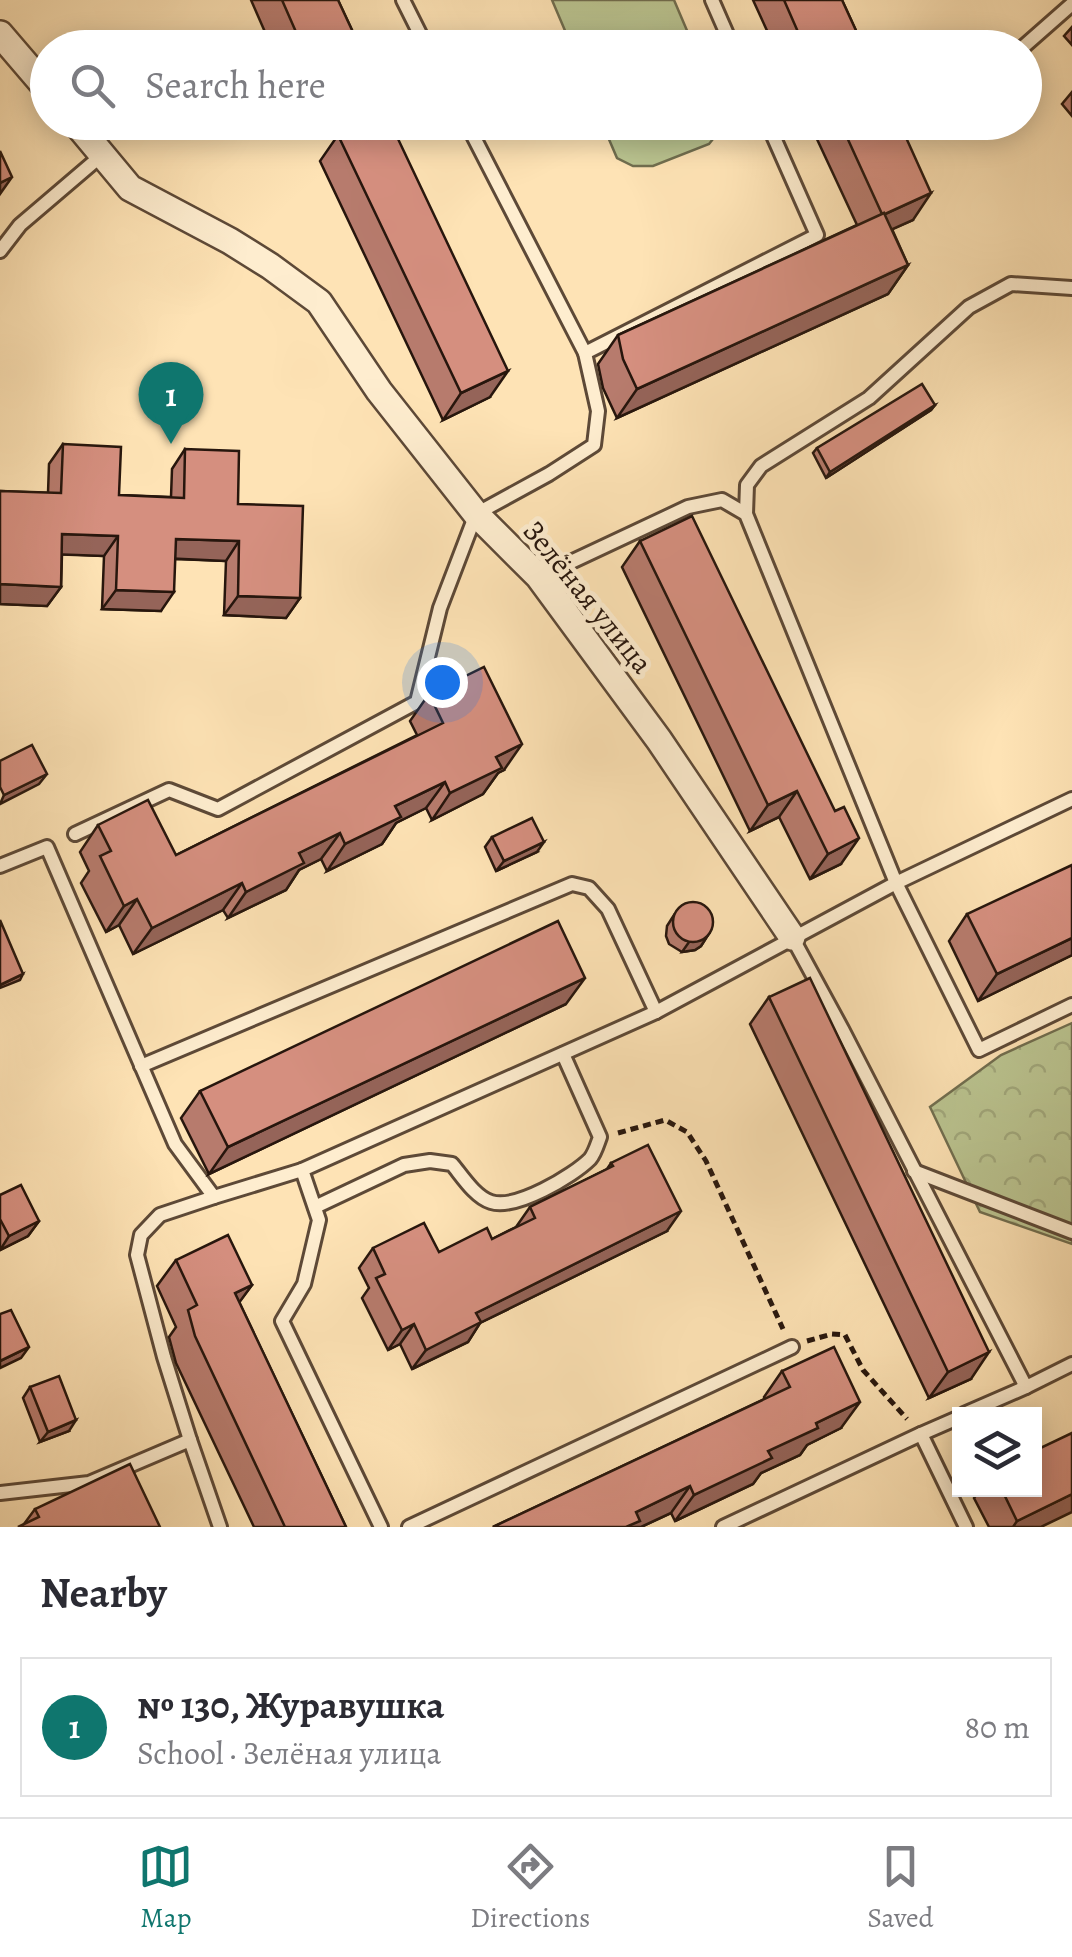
<!DOCTYPE html>
<html lang="en">
<head>
<meta charset="utf-8">
<style>
	:root { --surface:#fff; --page:#f2f2f3; --text:#2b2b33; --muted:#7c7c81; --line:#e1e1e2; --accent:#0f766e }
	body { margin:0; font-family:Alegreya,serif; background:var(--page); color:var(--text) }
	.controls { position:absolute; right:30px; bottom:30px; display:grid; overflow:hidden; border-radius:0px; box-shadow:0 5px 25px #0003 }
	.controls button { width:90px; height:90px; display:grid; place-items:center; padding:0; border:0; border-bottom:2px solid var(--line); background:var(--surface); color:var(--text); font:50px sans-serif }
	.you { position:absolute; left:442px; top:682px; width:35px; height:35px; margin:-25px; border:8px solid #fff; border-radius:50%; background:#1a73e8; box-shadow:0 0 0 15px #1a73e833 }
	.badge { display:grid; place-items:center; width:65px; height:65px; border-radius:50%; background:var(--accent); color:#fff; font-size:32px; font-weight:700 }
	.pin { position:absolute; translate:-50% -82px; filter:drop-shadow(0 2px 5px #0008) }
	.pin::after { content:''; position:absolute; top:52px; width:35px; height:30px; background:inherit; clip-path:polygon(0 0,100% 0,50% 100%) }
	.list { margin:0; padding:0; list-style:none }
	h2 { display:flex; justify-content:space-between; align-items:center; height:130px; margin:0; padding:0 40px; font-size:42px }
	h2 small { font-size:32px; font-weight:400; color:var(--muted) }
	.list li { display:grid; grid-template-columns:65px 1fr auto; gap:30px; align-items:center; box-sizing:border-box; height:140px; margin:0 20px 20px; padding:0 20px; border:2px solid var(--line); border-radius:0px }
	.list b { display:block; font-size:38px; white-space:nowrap }
	.list p { margin:0; font-size:32px; white-space:nowrap; color:var(--muted) }
	.list em { font-size:32px; font-style:normal; color:var(--muted) }
	.icon { flex:none; width:55px; height:55px; fill:none; stroke:currentColor; stroke-width:2; stroke-linecap:round; stroke-linejoin:round }
	.map { position:relative; flex:none; width:1072px; height:1527px; overflow:hidden }
	.search { position:absolute; background:var(--surface); box-shadow:0 5px 25px #0003; left:30px; right:30px; top:30px; height:110px; display:flex; align-items:center; gap:25px; box-sizing:border-box; padding:0 35px; border-radius:55px; color:var(--muted); font-size:38px }
	.sheet { height:290px; background:var(--surface) }
	nav { display:flex; justify-content:space-around; align-items:center; box-sizing:border-box; height:140px; border-top:2px solid var(--line); background:var(--surface); font-size:28px; color:var(--muted) }
	nav a { display:grid; justify-items:center; gap:5px }
	nav .on { color:var(--accent) }
	.map>svg:first-child { display:block }
</style>
</head>
<body>
<div class="map">
<svg width="1072" height="1527" viewBox="0 0 1072 1527">
	<defs>
		<pattern id="forest-crowns" width="20" height="18" patternUnits="userSpaceOnUse" patternTransform="scale(2.5)"><rect width="20" height="18" fill="#bbc591"/><path d="M2 6a3 3 0 1 1 6 0M12 15a3 3 0 1 1 6 0" fill="none" stroke="#a1a87c"/></pattern>
	</defs>
	<rect width="100%" height="100%" fill="#fee3b5"/>
	<filter id="stains"><feTurbulence type="fractalNoise" baseFrequency=".002" numOctaves="4"/><feColorMatrix values="0 0 0 0 .2 0 0 0 0 .09 0 0 0 0 .02 0 0 0 .5 -.17"/></filter>
	<radialGradient id="worn" r=".72"><stop offset=".6" stop-color="#630" stop-opacity="0"/><stop offset="1" stop-color="#630" stop-opacity=".3"/></radialGradient>
	<!-- forest -->
	<path fill="url(#forest-crowns)" stroke="#716e4f" stroke-width="2.5" d="M1072,1023V1244L980,1212L930,1107L1001,1055Z"/>
	<!-- garden -->
	<g fill="#bbc591" stroke="#716e4f" stroke-width="2.5">
		<path d="M552,0H674L694,47H572Z"/>
		<path d="M602,123H720L721,129L709,144L653,166H633L617,158Z"/>
	</g>
	<g fill="none" stroke-linecap="round" stroke-linejoin="round">
		<defs>
			<g id="lane">
				<path d="M403,0L427,48"/>
				<path d="M712,0L733,48"/>
				<path d="M1022,48L1072,4"/>
				<path d="M466,122L585,353"/>
				<path d="M0,251L20,225L102,155"/>
				<path d="M746,514L747,485L761,466L869,398L969,307L1011,284L1072,288"/>
				<path d="M539,577L688,507L722,500L746,514L896,883L979,1050L1072,1005"/>
				<path d="M75,834L169,790L218,809L417,702L440,608L476,514L549,474L594,445L598,411L585,353L817,235L767,122"/>
				<path d="M0,866L47,847L175,1144L214,1197L302,1170"/>
				<path d="M792,937L842,1029L1026,1387L1072,1364"/>
				<path d="M141,1066L572,884L589,888L608,909L656,1012"/>
				<path d="M914,1171L1072,1232"/>
				<path d="M315,1207L404,1165L430,1161L452,1164C462,1176 475,1197 491,1202C516,1210 573,1176 590,1159C595,1153 597,1145 600,1137L563,1054"/>
				<path d="M964,1414L1026,1387"/>
				<path d="M921,1434L960,1417"/>
				<path d="M190,1440L164,1357L137,1255L141,1235L160,1215L214,1197"/>
				<path d="M0,1493L89,1483L190,1440L220,1527"/>
				<path d="M381,1527L282,1321L304,1284L319,1220L302,1170L656,1012L896,883L1072,799"/>
				<path d="M409,1527L792,1347"/>
				<path d="M723,1527L921,1434L966,1527"/>
			</g>
			<g id="street">
				<path d="M0,34L48,90"/>
				<path d="M75,122L130,188L230,241L270,266L319,302L379,391L476,514L539,577L659,740L792,937"/>
			</g>
		</defs>
		<!-- lane casing -->
		<use href="#lane" stroke="#5d4937" stroke-width="18"/>
		<!-- street casing -->
		<use href="#street" stroke="#5d4937" stroke-width="30"/>
		<!-- path -->
		<g stroke="#27160d" stroke-width="5" stroke-dasharray="8 5" stroke-linecap="butt">
			<path d="M618,1133L665,1120L687,1132L706,1161L783,1329"/>
			<path d="M807,1341L832,1334L845,1335L863,1370L907,1419"/>
		</g>
		<!-- lane -->
		<use href="#lane" stroke="#feedcf" stroke-width="12"/>
		<!-- street -->
		<use href="#street" stroke="#feedcf" stroke-width="25"/>
	</g>
	<!-- wall -->
	<g fill="#b77b6d" stroke="#27160d" stroke-width="2.5">
		<path d="M251,0H338L358,43L355,48H272Z"/>
		<path d="M753,0H842L864,48H775Z"/>
		<path d="M1072,27V45L1064,36Z"/>
		<path d="M1072,92V116L1062,104Z"/>
		<path d="M809,122H899L913,220L892,229L908,265L888,294L617,418L603,388L598,364L618,335L857,225Z"/>
		<path d="M338,135L490,397L443,420L320,161Z"/>
		<path d="M935,405L931,410L826,478L813,453L817,448Z"/>
		<path d="M63,444L119,495L171,497L172,469L185,449L238,504L300,598L286,618L224,615L226,561L175,559L161,611L102,609L104,556L62,554L61,587L47,606L0,604V491L48,493L49,464Z"/>
		<path d="M640,541L835,811L841,864L810,879L779,817L750,831L622,567Z"/>
		<path d="M429,694L504,770L498,773L483,794L432,820L426,808L396,823L382,844L327,871L321,859L299,870L286,890L228,918L223,910L133,954L119,925L106,932L81,883L89,871L80,852L98,825L176,855L417,735L410,721Z"/>
		<path d="M492,837L537,852L496,871L485,847Z"/>
		<path d="M967,914L1072,955L978,1001L949,941Z"/>
		<path d="M674,915L708,935L701,946L695,950L682,952L669,944L666,936L667,926Z"/>
		<path d="M769,997L971,1379L929,1398L750,1024Z"/>
		<path d="M566,1004L209,1174L181,1118L200,1091Z"/>
		<path d="M611,1163L667,1231L480,1323L468,1342L412,1369L400,1344L388,1350L362,1298L369,1288L359,1268L373,1248L439,1252L492,1239L516,1227L530,1207L607,1169Z"/>
		<path d="M0,1195L39,1221L28,1236L0,1250Z"/>
		<path d="M176,1260L252,1285L239,1302L346,1527H254L176,1363L169,1337L176,1327L157,1286Z"/>
		<path d="M782,1371L841,1428L807,1445L800,1455L761,1473L753,1484L675,1521L671,1513L641,1527H493L765,1399L764,1397Z"/>
		<path d="M30,1387L69,1431L40,1442L23,1398Z"/>
		<path d="M980,1490H1034L1041,1527H989L974,1498Z"/>
		<path d="M35,1509L160,1527L24,1524Z"/>
	</g>
	<!-- shaded-wall -->
	<g fill="#956459" stroke="#27160d" stroke-width="2.5">
		<path d="M12,177L0,194V183Z"/>
		<path d="M931,193L913,220L864,242L883,215Z"/>
		<path d="M908,265L888,294L617,418L637,389Z"/>
		<path d="M508,371L490,397L443,420L461,393Z"/>
		<path d="M935,405L931,410L826,478L830,472Z"/>
		<path d="M62,534L118,536L104,556L49,554Z"/>
		<path d="M176,539L239,541L226,561L162,558Z"/>
		<path d="M0,584L61,587L47,606L0,604Z"/>
		<path d="M116,590L174,592L161,611L102,609Z"/>
		<path d="M238,596L300,598L286,618L224,615Z"/>
		<path d="M522,744L504,770L498,773L483,794L432,820L450,793L496,757Z"/>
		<path d="M47,774L39,784L0,804L4,795Z"/>
		<path d="M445,782L426,808L396,823L382,844L327,871L345,844L395,806Z"/>
		<path d="M797,791L779,817L750,831L768,805Z"/>
		<path d="M340,833L321,859L299,870L286,890L228,918L246,892L299,853Z"/>
		<path d="M859,838L841,864L810,879L828,854Z"/>
		<path d="M544,842L537,852L496,871L504,861Z"/>
		<path d="M242,883L223,910L133,954L152,928Z"/>
		<path d="M137,899L119,925L106,932L124,906Z"/>
		<path d="M708,935L701,946L695,950L682,952L689,942Z"/>
		<path d="M1072,938V955L978,1001L997,974Z"/>
		<path d="M23,974L20,980L0,988V985Z"/>
		<path d="M585,978L566,1004L209,1174L228,1147Z"/>
		<path d="M681,1211L667,1231L480,1323L468,1342L412,1369L426,1350L476,1313Z"/>
		<path d="M39,1221L28,1236L0,1250L9,1236Z"/>
		<path d="M252,1285L233,1311L235,1293Z"/>
		<path d="M414,1324L400,1344L388,1350L402,1330Z"/>
		<path d="M29,1347L21,1358L0,1368V1361Z"/>
		<path d="M989,1352L971,1379L929,1398L948,1372Z"/>
		<path d="M860,1402L841,1428L807,1445L800,1455L761,1473L753,1484L675,1521L694,1495L816,1423Z"/>
		<path d="M76,1420L69,1431L40,1442L48,1432Z"/>
		<path d="M690,1486L671,1513L641,1527H625L636,1512Z"/>
		<path d="M1072,1494V1512L1041,1527H1013L1017,1521Z"/>
	</g>
	<!-- building -->
	<g fill="#d58f7f" stroke="#27160d" stroke-width="2.5">
		<path d="M282,0H338L358,43L348,48H303Z"/>
		<path d="M784,0H842L864,48H805Z"/>
		<path d="M364,122H390L508,371L461,393L338,135Z"/>
		<path d="M840,122H899L931,193L885,214L884,213L882,214Z"/>
		<path d="M0,151L12,177L0,183Z"/>
		<path d="M884,213L908,265L637,389L623,359L618,335Z"/>
		<path d="M922,384L935,405L830,472L817,448Z"/>
		<path d="M63,444L121,447L119,495L184,498L185,449L239,451L238,504L303,506L300,598L238,596L239,541L176,539L174,592L116,590L118,536L62,534L61,587L0,584V491L61,493Z"/>
		<path d="M692,516L835,811L844,807L859,838L828,854L797,791L768,805L640,541Z"/>
		<path d="M484,667L522,744L496,757L502,768L450,793L445,782L395,806L401,817L345,844L340,833L299,853L304,863L246,892L242,883L152,928L137,899L124,906L100,856L111,851L98,825L148,800L176,855L443,723L429,694Z"/>
		<path d="M32,745L47,774L4,795L0,787V761Z"/>
		<path d="M532,818L544,842L504,861L492,837Z"/>
		<path d="M1072,865V938L997,974L967,914Z"/>
		<circle cx="693" cy="922" r="20"/>
		<path d="M0,920L23,974L0,985Z"/>
		<path d="M558,921L585,978L228,1147L200,1091Z"/>
		<path d="M810,978L989,1352L948,1372L769,997Z"/>
		<path d="M648,1145L681,1211L476,1313L481,1322L426,1350L414,1324L402,1330L376,1278L385,1274L373,1248L424,1223L439,1252L487,1228L492,1239L535,1218L530,1207L613,1166L611,1163Z"/>
		<path d="M21,1185L39,1221L9,1236L0,1219V1195Z"/>
		<path d="M228,1235L252,1285L235,1293L346,1527H285L195,1336L188,1310L197,1305L176,1260Z"/>
		<path d="M11,1310L29,1347L0,1361V1314Z"/>
		<path d="M834,1347L860,1402L816,1423L818,1428L768,1451L772,1458L694,1495L690,1486L636,1512L640,1521L626,1527H493L790,1387L782,1371Z"/>
		<path d="M59,1376L76,1420L48,1432L30,1387Z"/>
		<path d="M1072,1433V1494L1017,1521L1002,1490H1034V1451Z"/>
		<path d="M130,1464L160,1527H18L39,1517L35,1509Z"/>
	</g>
	<g text-anchor="middle" dominant-baseline="central" stroke-width="10" stroke-linejoin="round" paint-order="stroke">
		<!-- street labels -->
		<g font-size="30" fill="#27160d" stroke="#feedcf">
			<text transform="translate(588 597) rotate(51)">Зелёная улица</text>
		</g>
	</g>
	<rect width="100%" height="100%" filter="url(#stains)"/>
	<rect width="100%" height="100%" fill="url(#worn)"/>
</svg>
<div class="controls">
<button><svg class="icon" aria-label="layers" viewBox="0 0 24 24"><path d="M12 4l9 5-9 5-9-5zM3 14l9 5 9-5"/></svg></button>
</div>
<div class="you"></div>
<div class="pin badge" style="left:171px;top:444px">1</div>
<div class="search"><svg class="icon" aria-label="search" viewBox="0 0 24 24"><circle cx="10" cy="10" r="6"/><path d="M15 15l6 6"/></svg>Search here</div>
</div>
<section class="sheet">
<h2>Nearby<small></small></h2>
<ul class="list">
<li><span class="badge">1</span><div><b>№ 130, Журавушка</b><p>School · Зелёная улица</p></div><em>80 m</em></li>
</ul>
</section>
<nav>
<a class="on"><svg class="icon" aria-label="map" viewBox="0 0 24 24"><path d="M3 6l6-2 6 2 6-2v14l-6 2-6-2-6 2zM9 4v14M15 6v14"/></svg>Map</a>
<a><svg class="icon" aria-label="directions" viewBox="0 0 24 24"><path d="M12 3l9 9-9 9-9-9zM9 14v-3h6M13 9l2 2-2 2"/></svg>Directions</a>
<a><svg class="icon" aria-label="saved" viewBox="0 0 24 24"><path d="M7 4h10v16l-5-4-5 4z"/></svg>Saved</a>
</nav>
</body>
</html>
